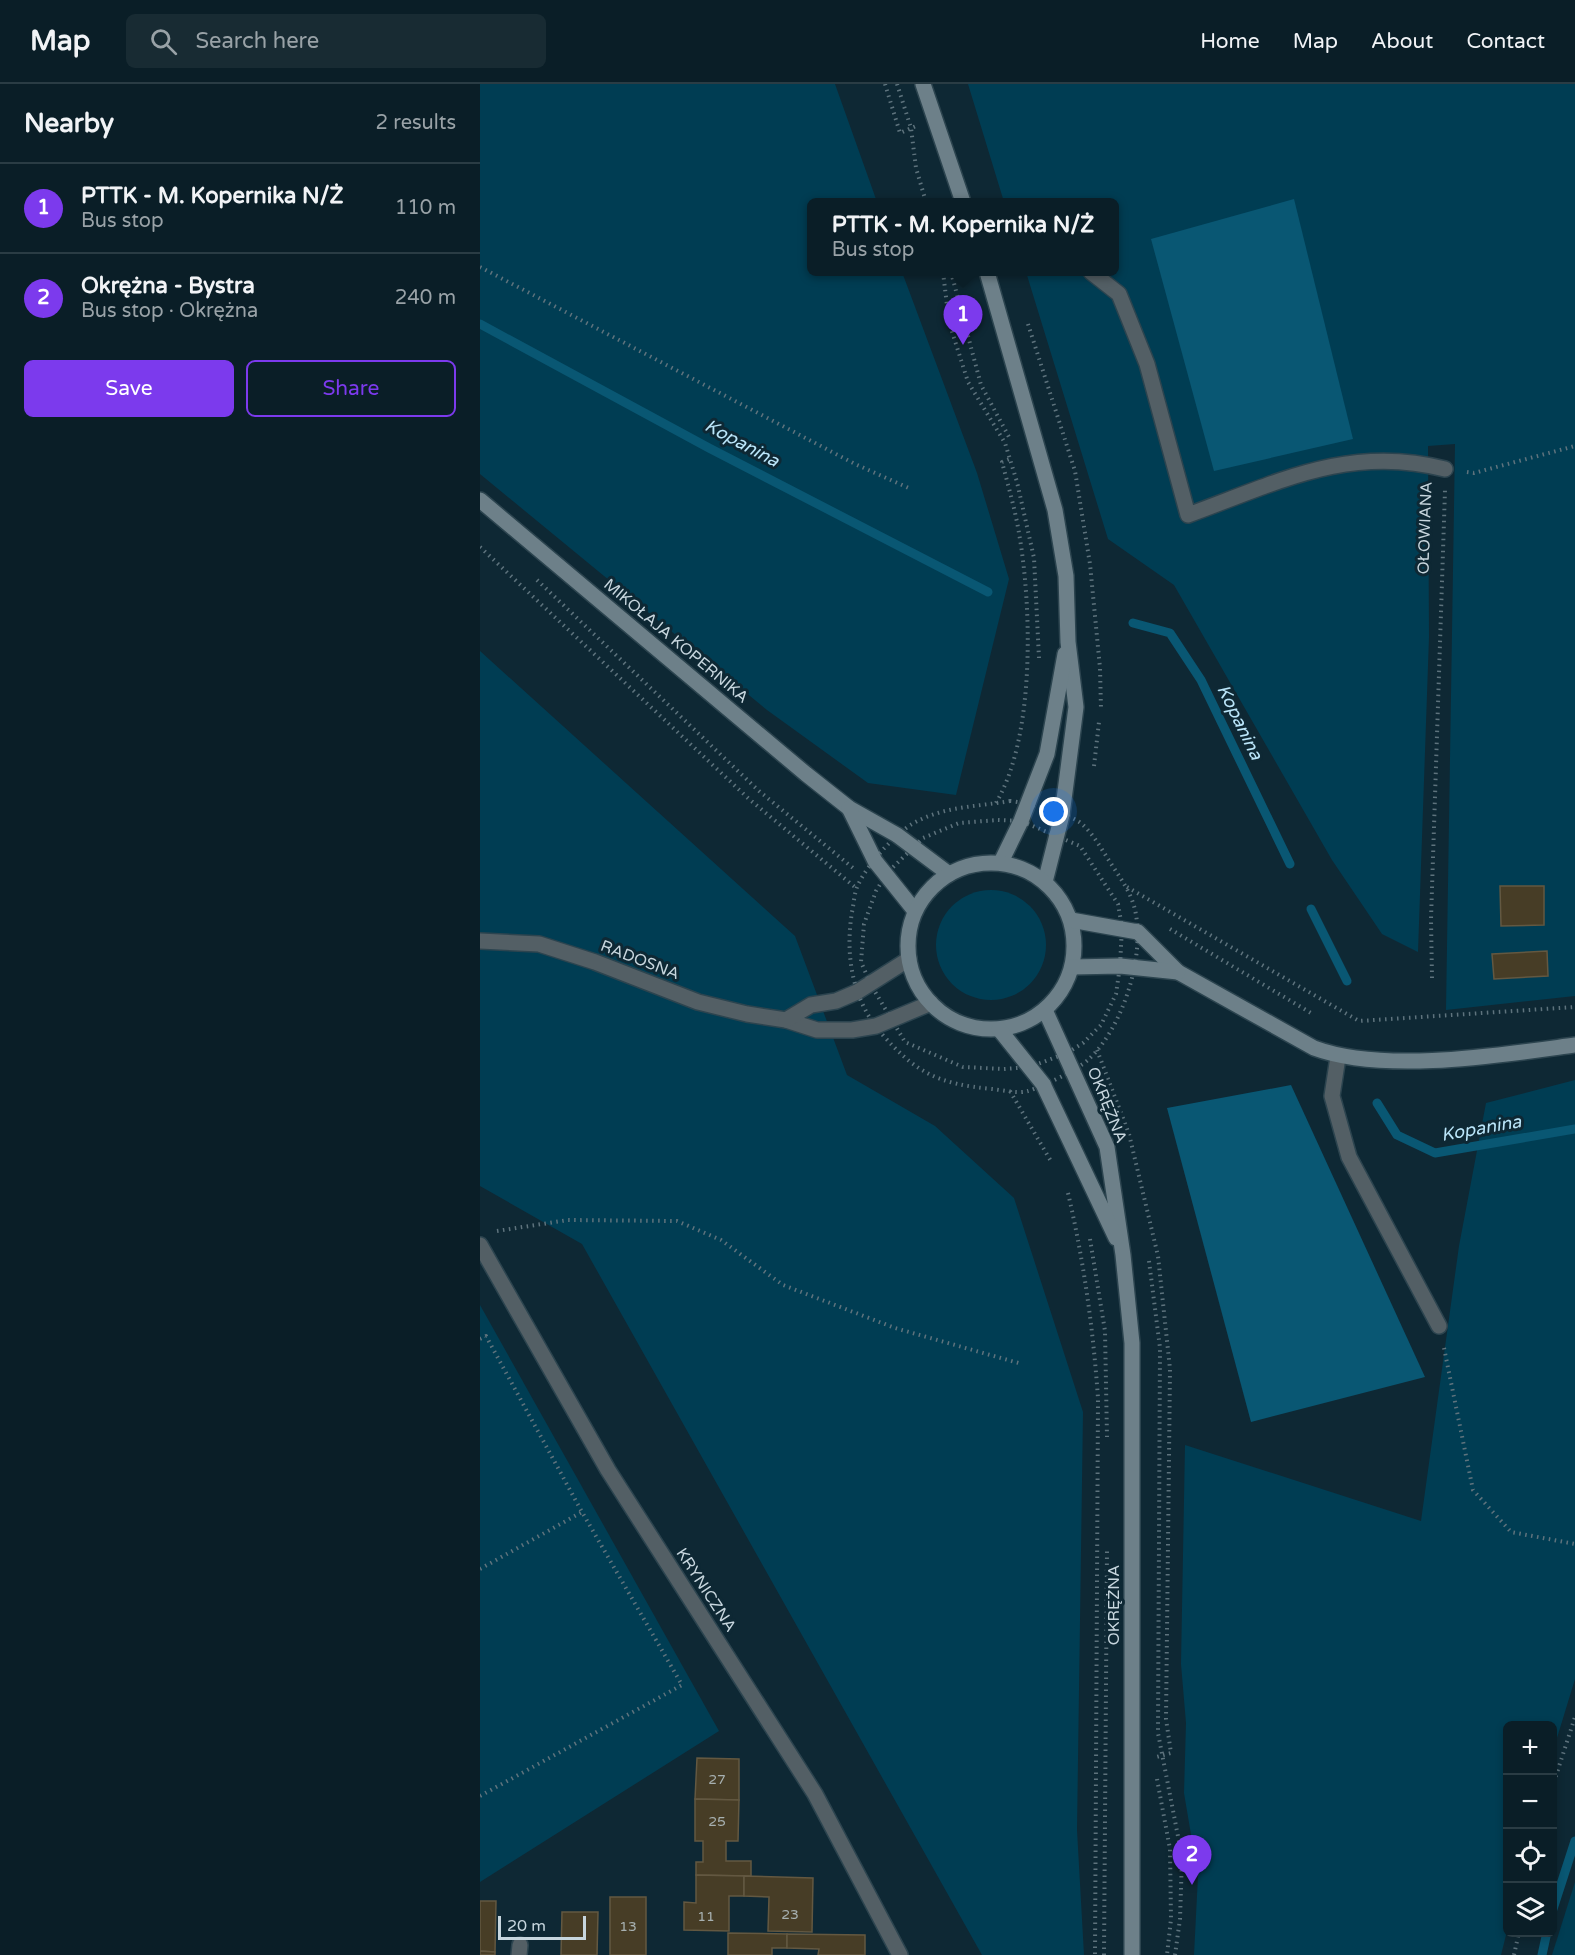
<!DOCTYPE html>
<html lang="en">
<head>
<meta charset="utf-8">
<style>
	:root { --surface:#0a1e27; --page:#182b33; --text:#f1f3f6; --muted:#99a2a7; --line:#2a3c44; --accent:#7c3aed }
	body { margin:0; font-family:"Varela Round",sans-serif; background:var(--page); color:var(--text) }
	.controls { position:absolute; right:18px; bottom:18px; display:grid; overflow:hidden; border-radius:9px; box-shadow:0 3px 9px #0003 }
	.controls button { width:54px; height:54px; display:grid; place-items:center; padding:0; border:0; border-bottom:2px solid var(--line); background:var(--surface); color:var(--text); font:30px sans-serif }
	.scale { position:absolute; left:18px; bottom:15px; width:88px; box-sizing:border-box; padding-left:6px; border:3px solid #c7d6de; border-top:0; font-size:16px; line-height:21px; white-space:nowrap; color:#c7d6de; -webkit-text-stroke:4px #0e2834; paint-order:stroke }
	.you { position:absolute; left:574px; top:728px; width:21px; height:21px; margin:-15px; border:4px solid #fff; border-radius:50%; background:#1a73e8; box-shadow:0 0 0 9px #1a73e833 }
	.badge { display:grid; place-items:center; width:39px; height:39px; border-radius:50%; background:var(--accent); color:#fff; font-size:20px; font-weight:700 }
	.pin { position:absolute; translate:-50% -50px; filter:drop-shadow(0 2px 3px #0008) }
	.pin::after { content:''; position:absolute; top:32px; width:21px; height:18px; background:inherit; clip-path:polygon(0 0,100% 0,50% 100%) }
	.popup { position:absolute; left:327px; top:114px; width:312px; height:78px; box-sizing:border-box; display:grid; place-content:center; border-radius:9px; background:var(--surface); filter:drop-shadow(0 2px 4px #0005); font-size:20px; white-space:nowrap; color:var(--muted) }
	.popup b { font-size:22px; color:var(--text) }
	.popup::after { content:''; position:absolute; left:50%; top:100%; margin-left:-12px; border:12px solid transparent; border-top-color:var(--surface) }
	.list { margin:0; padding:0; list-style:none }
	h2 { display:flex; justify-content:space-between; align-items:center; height:78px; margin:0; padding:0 24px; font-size:26px }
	h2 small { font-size:20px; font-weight:400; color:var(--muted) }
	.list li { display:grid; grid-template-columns:39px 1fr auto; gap:18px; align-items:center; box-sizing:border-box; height:90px; padding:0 24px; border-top:2px solid var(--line) }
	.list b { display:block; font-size:22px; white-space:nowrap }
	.list p { margin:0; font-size:20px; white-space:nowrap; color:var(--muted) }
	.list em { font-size:20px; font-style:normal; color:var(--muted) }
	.actions { display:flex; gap:12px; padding:18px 24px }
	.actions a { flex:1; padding:14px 0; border:2px solid var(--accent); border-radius:9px; text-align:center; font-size:21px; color:var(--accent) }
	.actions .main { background:var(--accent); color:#fff }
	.icon { flex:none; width:33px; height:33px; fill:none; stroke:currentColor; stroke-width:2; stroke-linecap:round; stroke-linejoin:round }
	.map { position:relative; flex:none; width:1095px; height:1871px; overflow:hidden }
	header { display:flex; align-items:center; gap:36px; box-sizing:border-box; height:84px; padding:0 30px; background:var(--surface); border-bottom:2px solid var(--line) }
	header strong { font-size:28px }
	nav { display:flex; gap:33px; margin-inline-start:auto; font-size:21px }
	.search { width:420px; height:54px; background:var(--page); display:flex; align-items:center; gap:15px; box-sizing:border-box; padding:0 21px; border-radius:9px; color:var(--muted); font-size:22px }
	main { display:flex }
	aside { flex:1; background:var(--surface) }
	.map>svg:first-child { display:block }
</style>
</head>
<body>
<header>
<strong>Map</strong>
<div class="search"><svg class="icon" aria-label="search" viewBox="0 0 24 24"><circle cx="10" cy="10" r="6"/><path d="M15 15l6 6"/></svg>Search here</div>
<nav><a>Home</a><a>Map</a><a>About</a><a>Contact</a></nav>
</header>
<main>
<aside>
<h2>Nearby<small>2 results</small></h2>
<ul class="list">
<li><span class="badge">1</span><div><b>PTTK - M. Kopernika N/Ż</b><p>Bus stop</p></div><em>110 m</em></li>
<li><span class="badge">2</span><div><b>Okrężna - Bystra</b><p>Bus stop · Okrężna</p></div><em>240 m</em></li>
</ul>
<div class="actions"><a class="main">Save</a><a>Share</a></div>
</aside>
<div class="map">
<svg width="1095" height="1871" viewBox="0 0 1095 1871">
	<rect width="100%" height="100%" fill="#0e2834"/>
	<!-- green -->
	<g fill="#003d53">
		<path d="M0,0H355L397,118H332V188H422L497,389L529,495L476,711L388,699L287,626L0,390Z"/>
		<path d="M488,0H1095V912L966,926L975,360L948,362L949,553L938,868L902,850L852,776L694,501L628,455L546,188H634V118H524Z"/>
		<path d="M0,567L315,852L367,991L455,1042L534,1114L603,1328L597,1746L604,1871H502L102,1160L0,1102Z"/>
		<circle cx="511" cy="861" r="55"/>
		<path d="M1095,996V1595L1073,1667L1072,1642H1028V1843L1021,1871H714L718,1792L704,1709L706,1639L701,1580L705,1361L941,1437L979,1162L1006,1019Z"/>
		<path d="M0,1221L239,1647L0,1798Z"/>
		<path d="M1095,1798V1871H1072Z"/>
	</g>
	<!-- water -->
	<g fill="#095773">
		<path d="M814,115L873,355L734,387L671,155Z"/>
		<path d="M811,1001L945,1293L771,1338L687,1024Z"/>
	</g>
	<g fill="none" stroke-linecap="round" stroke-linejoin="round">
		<!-- stream -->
		<g stroke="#095773" stroke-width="9">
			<path d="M0,240L229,364L508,508"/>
			<path d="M653,539L690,549L721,596L810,780"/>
			<path d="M831,825L867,897"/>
			<path d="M897,1019L917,1051L955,1069L1095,1045"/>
			<path d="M1072,1828L1095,1757"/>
			<path d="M1062,1871L1067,1848"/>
		</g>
	</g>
	<!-- building -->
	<g fill="#473d26" stroke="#635841" stroke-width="1.5">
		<path d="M1020,802H1064V841L1021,842Z"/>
		<path d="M1067,867L1068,892L1014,895L1012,870Z"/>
		<path d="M217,1674L259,1675V1716L215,1715Z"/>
		<path d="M215,1715L259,1716L258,1757H246V1777H271V1792L216,1791V1778H223V1757H215Z"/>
		<path d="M216,1791L264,1792V1812H249V1847L204,1846V1818L216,1819Z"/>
		<path d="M264,1792L333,1794L332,1848L288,1847L289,1813L264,1812Z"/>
		<rect x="130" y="1813" width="36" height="58"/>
		<path d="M0,1817H16L15,1868L0,1867Z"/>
		<path d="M82,1828H118L117,1871H81Z"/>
		<path d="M248,1849L307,1850V1864H292V1871H248Z"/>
		<path d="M307,1850L385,1851V1871H338L339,1865L307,1864Z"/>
		<path d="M0,1867L15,1868V1871H0Z"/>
	</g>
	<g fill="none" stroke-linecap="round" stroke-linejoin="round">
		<defs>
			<g id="lane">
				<path d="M611,188L639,210L667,280L708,431C796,399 869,360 965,385"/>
				<path d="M858,973L852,1012L869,1073L959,1242"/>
			</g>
			<g id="street">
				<path d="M0,857L59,860L115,878L218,918L267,930L306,936L337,946H372L396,942L451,919"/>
				<path d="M306,936L331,921L356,917L377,908L429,875"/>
				<path d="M0,1161L128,1386L335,1710L420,1871"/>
				<path d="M39,1871L40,1861"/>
			</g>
			<g id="secondary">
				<path d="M443,0L483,118"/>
				<path d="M507,188L575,426L586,492L588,558L596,623L582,731L565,798"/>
				<path d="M0,416L326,690L369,724L417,751L469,790"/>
				<path d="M369,724L395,777L435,827"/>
				<path d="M521,778L541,737L567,670L585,570"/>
				<circle cx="511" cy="862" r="83"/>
				<path d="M591,836L658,848L698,888L834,964C904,990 1021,971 1095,961"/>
				<path d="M592,883L640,882L698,888"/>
				<path d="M565,926L627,1063L643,1171L652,1259V1871"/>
				<path d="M519,945L563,1000L636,1154"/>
			</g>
		</defs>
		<!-- lane casing -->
		<use href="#lane" stroke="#2c444f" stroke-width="18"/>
		<!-- street casing -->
		<use href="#street" stroke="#2c444f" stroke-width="18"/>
		<!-- secondary casing -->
		<use href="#secondary" stroke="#2c444f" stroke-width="18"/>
		<!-- path -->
		<g stroke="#5e737d" stroke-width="4" stroke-dasharray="1.5 4.5" stroke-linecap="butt">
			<path d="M405,0L420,49L436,42"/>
			<path d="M417,0L431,44L436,84L446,118"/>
			<path d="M0,183L375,380L431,405"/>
			<path d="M463,188L469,238L488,298L525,359L537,398L554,474L559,574"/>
			<path d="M471,188L501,301L529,353"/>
			<path d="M548,240L595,387L610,480L620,584L621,625"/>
			<path d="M987,388L994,389L1095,362"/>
			<path d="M0,463L269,715L376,804"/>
			<path d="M57,496L279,707L373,784"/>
			<path d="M614,682L619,638"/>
			<path d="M530,717C545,718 593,730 603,741C614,751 622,766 630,778C641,795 653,811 656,831C664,876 642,944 609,975C599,985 562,1003 548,1007C538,1010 522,1006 512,1005C458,1000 436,989 401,949C372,915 365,871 372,828C374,819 374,809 378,801C387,781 414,751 432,740C463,722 496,723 530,717Z"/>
			<path d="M516,719C555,653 552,524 539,449C535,425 528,401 522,378L530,375"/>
			<path d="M518,736L541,737L600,762L638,820L642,843L640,882L636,910L621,941L603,959L587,969L550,983L524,985L483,983L425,958L391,901L381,878L384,840L396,807L407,789L443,754L479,739Z"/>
			<path d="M647,803L879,937L1095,923"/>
			<path d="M690,845L831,929"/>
			<path d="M952,894L951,835L965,406"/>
			<path d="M617,966L649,1050L678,1172L690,1285L686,1635L691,1669L673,1674"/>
			<path d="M530,1007L572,1079"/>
			<path d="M588,1109C604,1178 613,1244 618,1314L615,1871"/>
			<path d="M17,1147L88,1136L197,1137L241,1156L303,1201L415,1244L542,1280"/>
			<path d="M610,1155L625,1247L627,1353"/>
			<path d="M669,1177L680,1264L678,1649L702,1773L700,1835L695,1871"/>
			<path d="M0,1255L6,1252L102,1428L202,1601L0,1712"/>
			<path d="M964,1264L993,1406L1031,1448L1095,1460"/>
			<path d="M0,1485L102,1428"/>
			<path d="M677,1695L690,1765L691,1835L687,1871"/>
			<path d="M1072,1704L1095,1633"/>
			<path d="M624,1871L627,1466"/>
			<path d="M1034,1871L1039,1848"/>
		</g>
		<!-- lane -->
		<use href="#lane" stroke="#535f65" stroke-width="15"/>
		<!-- street -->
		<use href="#street" stroke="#535f65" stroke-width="15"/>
		<!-- secondary -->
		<use href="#secondary" stroke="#6d8089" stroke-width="15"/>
	</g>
	<g text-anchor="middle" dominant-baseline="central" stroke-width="6" stroke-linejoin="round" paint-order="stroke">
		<!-- number labels -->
		<g font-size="14" fill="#a7b0b0">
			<text x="237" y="1695">27</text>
			<text x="237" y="1737">25</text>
			<text x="310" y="1830">23</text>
			<text x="226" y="1832">11</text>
			<text x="148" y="1842">13</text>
		</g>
		<!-- street labels -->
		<g font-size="16" fill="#c7d6de" stroke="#0e2834">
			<text transform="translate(945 444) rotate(-88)">OŁOWIANA</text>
			<text transform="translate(196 557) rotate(40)">MIKOŁAJA KOPERNIKA</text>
			<text transform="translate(160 876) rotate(21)">RADOSNA</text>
			<text transform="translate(627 1021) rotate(68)">OKRĘŻNA</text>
			<text transform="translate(226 1506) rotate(57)">KRYNICZNA</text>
			<text transform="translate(634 1521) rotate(-90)">OKRĘŻNA</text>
		</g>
		<!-- water labels -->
		<g font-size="18" font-style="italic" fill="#bbe6fa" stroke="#0e2834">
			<text transform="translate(262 359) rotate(28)">Kopanina</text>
			<text transform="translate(760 638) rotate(64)">Kopanina</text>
			<text transform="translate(1001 1044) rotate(-10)">Kopanina</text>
		</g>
	</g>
</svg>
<div class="controls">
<button>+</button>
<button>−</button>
<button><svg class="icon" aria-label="locate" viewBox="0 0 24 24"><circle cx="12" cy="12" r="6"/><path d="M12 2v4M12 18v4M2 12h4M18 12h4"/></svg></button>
<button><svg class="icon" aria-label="layers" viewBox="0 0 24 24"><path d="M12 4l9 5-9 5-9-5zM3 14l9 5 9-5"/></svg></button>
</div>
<div class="scale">20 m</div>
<div class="you"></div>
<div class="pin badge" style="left:483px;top:261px">1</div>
<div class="popup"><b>PTTK - M. Kopernika N/Ż</b>Bus stop</div>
<div class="pin badge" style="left:712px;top:1801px">2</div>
</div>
</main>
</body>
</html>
